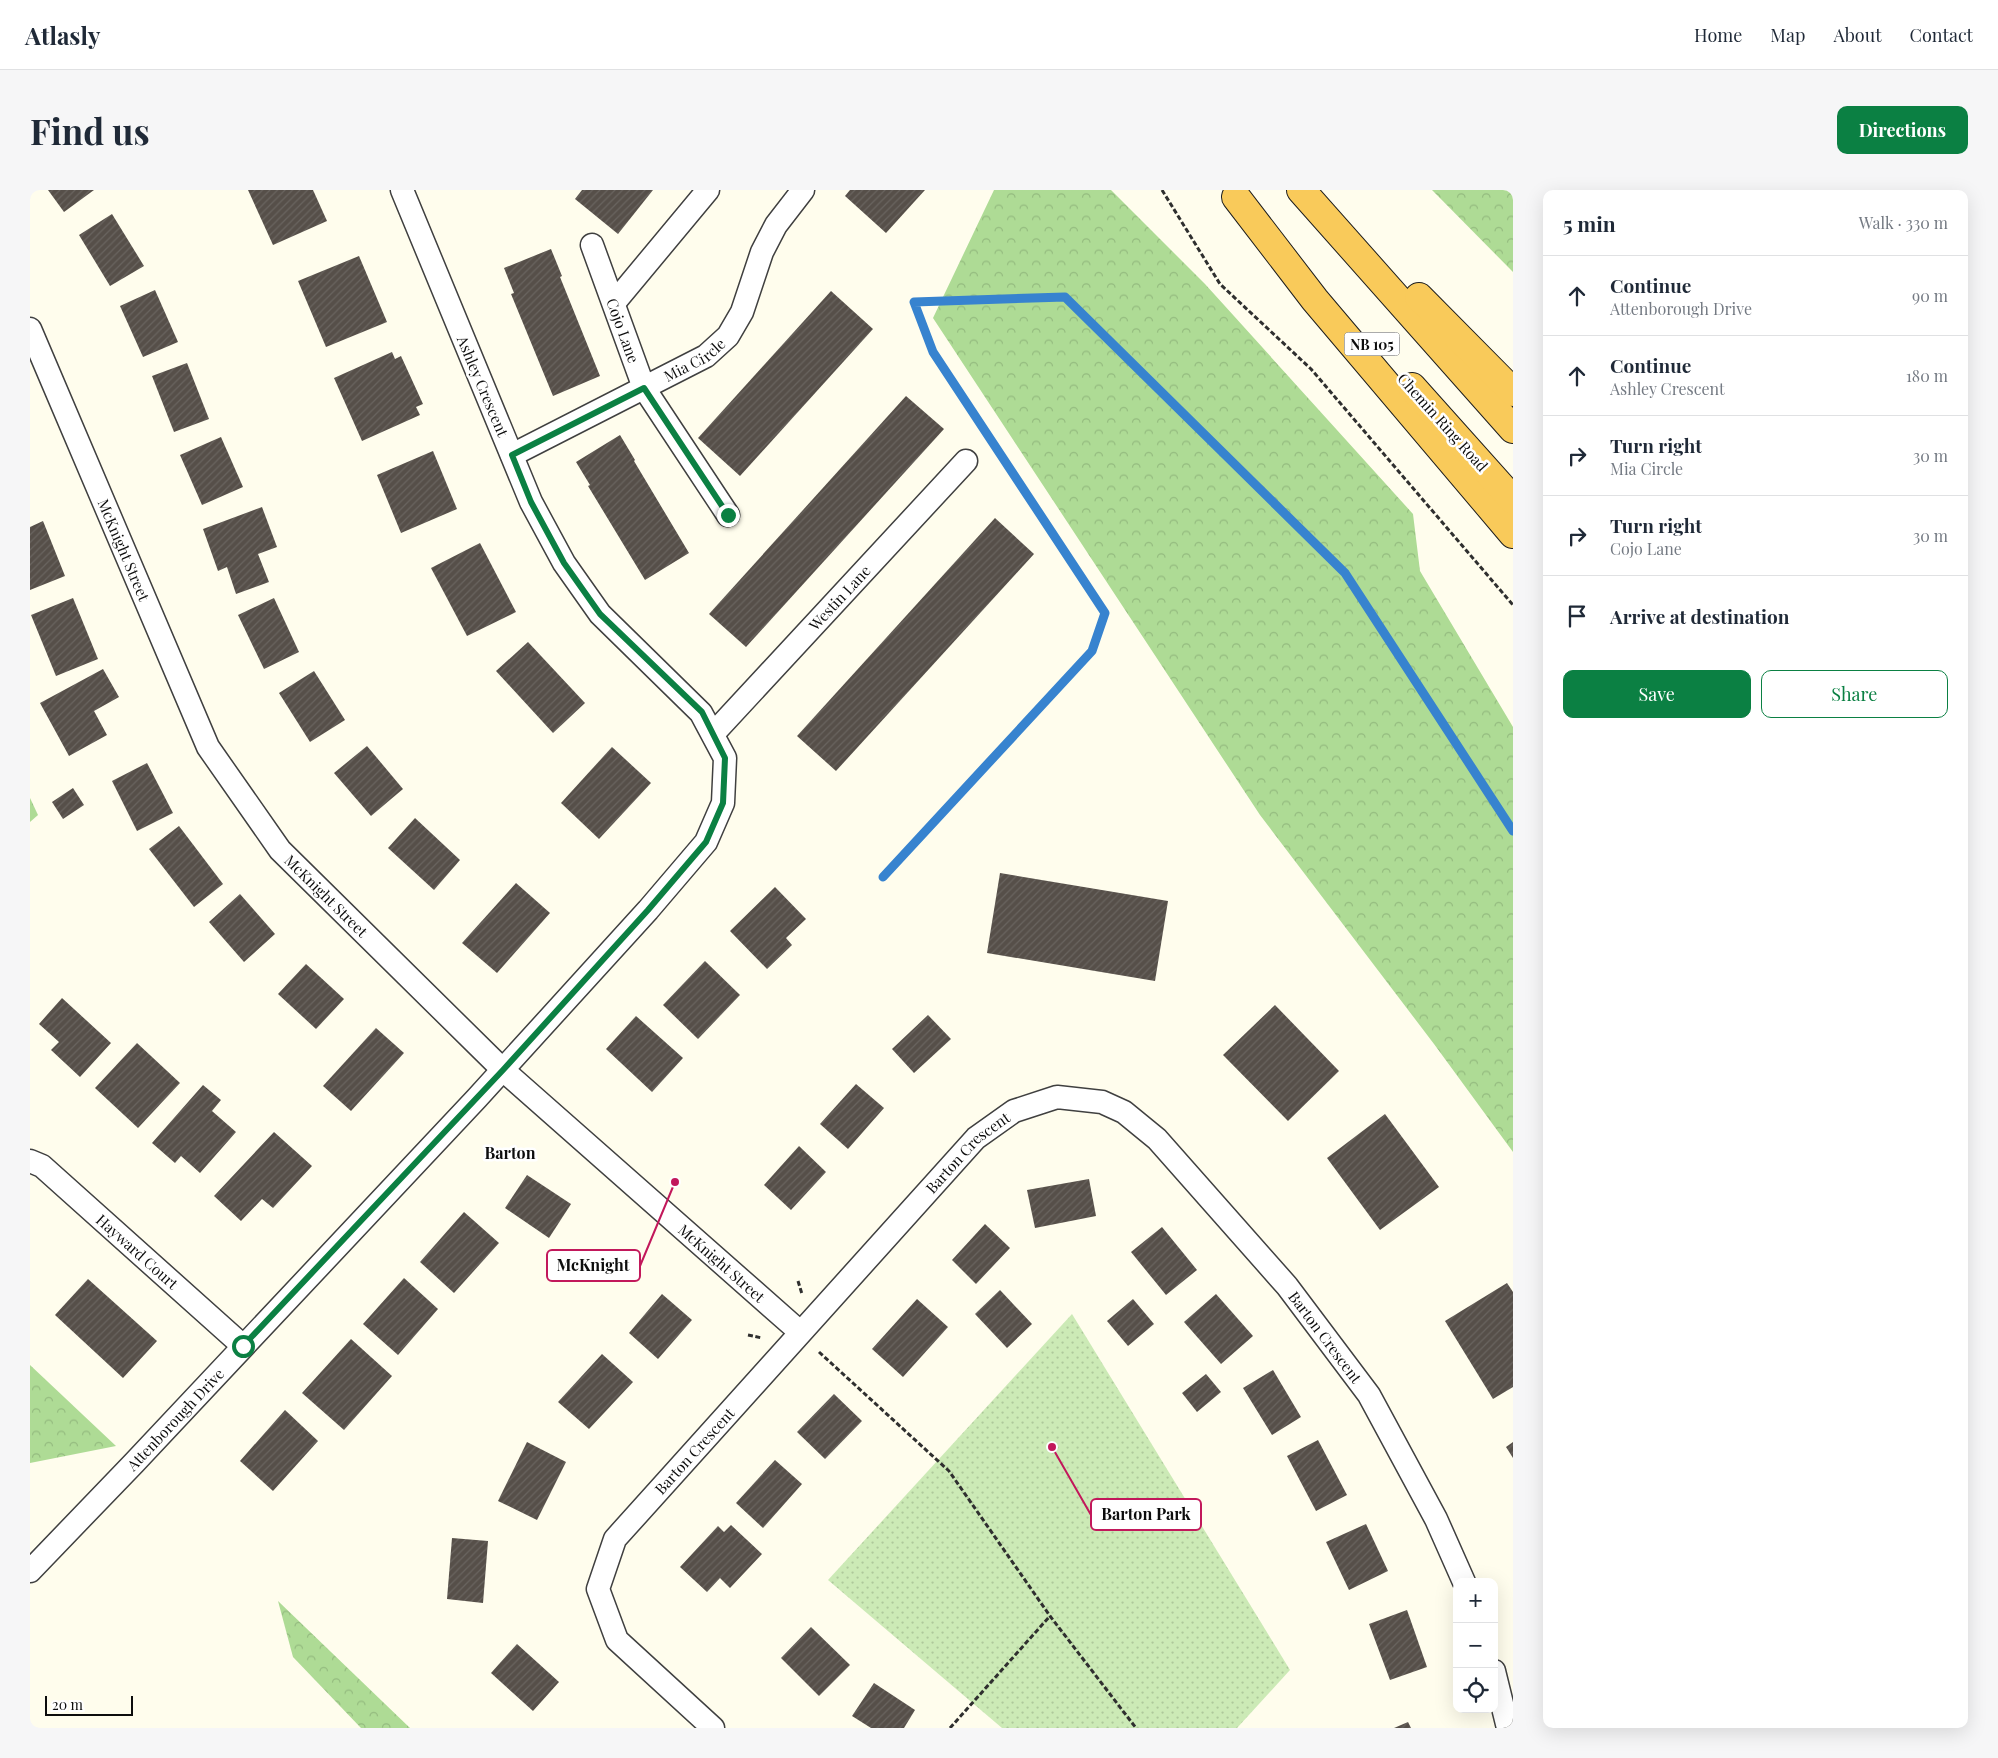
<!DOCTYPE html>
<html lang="en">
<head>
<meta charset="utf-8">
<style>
	:root { --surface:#fff; --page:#f6f6f7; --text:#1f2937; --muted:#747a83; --line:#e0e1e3; --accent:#0b8043 }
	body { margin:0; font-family:"Playfair Display",serif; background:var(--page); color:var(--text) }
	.controls { position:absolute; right:15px; bottom:15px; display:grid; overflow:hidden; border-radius:10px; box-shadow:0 5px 20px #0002 }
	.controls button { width:45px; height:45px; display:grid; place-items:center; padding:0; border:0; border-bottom:1px solid var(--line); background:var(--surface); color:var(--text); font:25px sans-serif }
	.scale { position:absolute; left:15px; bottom:12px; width:88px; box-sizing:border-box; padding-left:5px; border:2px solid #0d0d0d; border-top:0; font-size:14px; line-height:18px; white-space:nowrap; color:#0d0d0d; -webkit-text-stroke:4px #fff; paint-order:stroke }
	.stop { position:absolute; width:15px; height:15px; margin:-11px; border:4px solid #0b8043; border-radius:50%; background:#fff }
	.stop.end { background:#0b8043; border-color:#fff; box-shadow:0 1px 5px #0008 }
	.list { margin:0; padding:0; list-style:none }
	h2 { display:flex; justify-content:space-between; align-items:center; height:65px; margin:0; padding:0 20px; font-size:21px }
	h2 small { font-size:16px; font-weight:400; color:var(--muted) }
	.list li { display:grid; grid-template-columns:32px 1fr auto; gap:15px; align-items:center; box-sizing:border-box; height:80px; padding:0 20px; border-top:1px solid var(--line) }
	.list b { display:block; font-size:19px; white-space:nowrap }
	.list p { margin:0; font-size:16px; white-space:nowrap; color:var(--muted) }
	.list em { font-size:16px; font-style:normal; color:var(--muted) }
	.actions { display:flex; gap:10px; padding:15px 20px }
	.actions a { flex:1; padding:11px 0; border:1px solid var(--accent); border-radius:10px; text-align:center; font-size:18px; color:var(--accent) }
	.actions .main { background:var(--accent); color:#fff }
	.icon { flex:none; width:28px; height:28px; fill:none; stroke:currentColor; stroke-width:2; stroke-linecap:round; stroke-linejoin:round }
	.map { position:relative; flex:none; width:1483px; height:1538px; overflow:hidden; border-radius:10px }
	header { display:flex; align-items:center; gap:30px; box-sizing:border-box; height:70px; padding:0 25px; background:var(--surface); border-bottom:1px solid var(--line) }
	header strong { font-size:24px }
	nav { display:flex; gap:28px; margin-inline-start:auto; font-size:18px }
	.intro { display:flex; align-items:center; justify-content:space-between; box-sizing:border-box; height:120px; padding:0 30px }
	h1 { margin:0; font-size:35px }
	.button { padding:12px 22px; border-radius:10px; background:var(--accent); color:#fff; font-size:18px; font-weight:700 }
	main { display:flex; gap:30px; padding:0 30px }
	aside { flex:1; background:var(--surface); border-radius:10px; box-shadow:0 5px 20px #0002 }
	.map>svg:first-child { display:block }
</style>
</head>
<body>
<header>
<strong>Atlasly</strong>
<nav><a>Home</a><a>Map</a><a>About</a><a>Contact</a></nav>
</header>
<div class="intro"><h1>Find us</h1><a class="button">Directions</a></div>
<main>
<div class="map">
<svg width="1483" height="1538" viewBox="0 0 1483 1538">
	<defs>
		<pattern id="grass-dots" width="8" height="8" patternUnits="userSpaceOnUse" patternTransform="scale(1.25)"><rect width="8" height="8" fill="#cceab6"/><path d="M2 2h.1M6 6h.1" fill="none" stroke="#aec89b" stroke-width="1.8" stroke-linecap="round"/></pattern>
		<pattern id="forest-crowns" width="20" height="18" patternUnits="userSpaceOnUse" patternTransform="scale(1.25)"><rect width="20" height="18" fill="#aedb95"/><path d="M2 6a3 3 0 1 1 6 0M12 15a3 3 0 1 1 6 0" fill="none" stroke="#94bb7f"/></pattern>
		<pattern id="building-hatch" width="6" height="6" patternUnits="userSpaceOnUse" patternTransform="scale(1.25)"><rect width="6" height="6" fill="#564f49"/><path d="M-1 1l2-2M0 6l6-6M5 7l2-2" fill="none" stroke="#69645f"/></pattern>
	</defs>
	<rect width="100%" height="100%" fill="#fffded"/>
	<!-- grass -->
	<path fill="url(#grass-dots)" d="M1042,1124L1260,1480L1207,1538H972L798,1390Z"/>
	<!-- forest -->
	<g fill="url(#forest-crowns)">
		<path d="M964,0H1081L1175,94L1383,324L1390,381L1483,537V962L1404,854L1230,625L903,128Z"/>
		<path d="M1402,0H1483V82Z"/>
		<path d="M0,608L8,625L0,632Z"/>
		<path d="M0,1175L86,1256L0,1273Z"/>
		<path d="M248,1411L380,1538H331L263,1467Z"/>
	</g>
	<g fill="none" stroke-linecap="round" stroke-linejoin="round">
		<!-- stream -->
		<path stroke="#3783cf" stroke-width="9" d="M853,687L1062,461L1075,423L903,162L884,112L1035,107L1315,383L1483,641"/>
	</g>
	<!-- building -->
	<g fill="url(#building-hatch)">
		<path d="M18,0H64L34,22Z"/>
		<path d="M218,0H283L297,31L243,55Z"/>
		<path d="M552,0H623L588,44L545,9Z"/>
		<path d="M820,0H895L856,43L815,6Z"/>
		<path d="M82,24L114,76L80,96L49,45Z"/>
		<path d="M521,59L532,86L530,87L570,186L523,206L481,104L484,103L474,78Z"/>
		<path d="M329,66L357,132L296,157L268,91Z"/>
		<path d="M125,100L148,152L113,167L90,116Z"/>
		<path d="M801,101L843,139L710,286L668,248Z"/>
		<path d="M362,162L365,169L371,166L393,214L386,217L390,225L332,251L304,188Z"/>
		<path d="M157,173L179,229L144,242L122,186Z"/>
		<path d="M876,206L914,239L716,457L679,424Z"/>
		<path d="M590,245L605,270L604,271L659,363L615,390L558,296L560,295L546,272Z"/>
		<path d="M191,247L213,297L172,315L150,265Z"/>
		<path d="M403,261L427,319L371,343L347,285Z"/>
		<path d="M232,317L247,357L228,364L239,392L206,404L197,377L188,381L173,339Z"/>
		<path d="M965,328L1004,364L806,581L767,546Z"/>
		<path d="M13,331L35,386L0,400V337Z"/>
		<path d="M450,353L486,422L437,446L401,378Z"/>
		<path d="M43,408L68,469L26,486L1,425Z"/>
		<path d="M244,408L269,462L234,479L208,425Z"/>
		<path d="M498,452L555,513L523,543L466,481Z"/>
		<path d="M73,479L89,507L64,521L77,545L39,566L10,513Z"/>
		<path d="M284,481L315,530L280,552L249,503Z"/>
		<path d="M337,556L373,599L341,626L304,583Z"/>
		<path d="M582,557L621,593L569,649L531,613Z"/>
		<path d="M117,573L143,623L107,641L82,591Z"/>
		<path d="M43,598L54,615L33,629L22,612Z"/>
		<path d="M385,628L430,670L404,700L358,658Z"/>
		<path d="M149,636L193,694L164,717L119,659Z"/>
		<path d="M970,683L1138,711L1125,791L957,763Z"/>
		<path d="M486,693L520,723L467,783L432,753Z"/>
		<path d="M745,697L776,729L756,748L762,755L737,779L700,741Z"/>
		<path d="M210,704L245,744L214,772L179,732Z"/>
		<path d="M675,771L710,805L668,849L633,815Z"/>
		<path d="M276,774L314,809L286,839L248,804Z"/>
		<path d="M32,808L81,853L50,887L21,860L29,852L9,834Z"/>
		<path d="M1245,815L1309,881L1258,931L1193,865Z"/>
		<path d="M898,825L921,849L884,883L862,859Z"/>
		<path d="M606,826L653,868L622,902L576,859Z"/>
		<path d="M346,838L374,863L321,921L293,896Z"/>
		<path d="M107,853L150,893L108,938L65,898Z"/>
		<path d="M826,894L854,918L818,959L790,934Z"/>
		<path d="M173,895L191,910L182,921L206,942L170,983L151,966L145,973L122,953Z"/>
		<path d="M1355,924L1409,997L1350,1040L1297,968Z"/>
		<path d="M244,942L282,976L243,1018L232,1009L211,1031L184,1006Z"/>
		<path d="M769,956L796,982L761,1020L734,995Z"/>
		<path d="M497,985L541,1014L519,1048L475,1018Z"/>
		<path d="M1059,989L1066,1026L1005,1038L997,1000Z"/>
		<path d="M434,1022L469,1053L424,1103L390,1072Z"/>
		<path d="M955,1034L980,1058L946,1094L922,1070Z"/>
		<path d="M1132,1037L1167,1080L1136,1105L1101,1062Z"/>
		<path d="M374,1088L408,1119L368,1165L333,1134Z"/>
		<path d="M58,1089L127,1151L93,1188L25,1125Z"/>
		<path d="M1477,1093L1483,1102V1197L1463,1209L1415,1131Z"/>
		<path d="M970,1100L1002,1134L977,1158L945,1124Z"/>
		<path d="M632,1104L662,1130L628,1169L599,1143Z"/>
		<path d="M1186,1104L1223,1146L1191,1174L1154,1132Z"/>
		<path d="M887,1109L918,1137L873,1187L842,1159Z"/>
		<path d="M1103,1109L1124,1134L1098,1156L1077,1131Z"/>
		<path d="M321,1149L362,1186L314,1240L272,1203Z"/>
		<path d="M572,1164L603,1192L559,1239L528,1212Z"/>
		<path d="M1243,1180L1271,1227L1242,1245L1213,1198Z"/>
		<path d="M1176,1184L1191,1202L1167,1222L1152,1203Z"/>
		<path d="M804,1204L832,1231L795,1269L767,1242Z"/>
		<path d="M255,1220L288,1251L243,1301L210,1271Z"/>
		<path d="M1288,1250L1317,1305L1286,1321L1257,1266Z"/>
		<path d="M497,1252L536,1272L507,1330L468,1311Z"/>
		<path d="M1483,1252V1268L1476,1257Z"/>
		<path d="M745,1270L772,1294L733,1338L706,1313Z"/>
		<path d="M1336,1334L1358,1381L1319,1400L1296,1352Z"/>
		<path d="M701,1335L732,1364L700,1398L690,1388L677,1402L650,1377L688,1336L694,1342Z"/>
		<path d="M422,1348L458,1351L453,1413L417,1409Z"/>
		<path d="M1377,1420L1397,1477L1360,1490L1339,1434Z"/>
		<path d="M781,1437L820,1475L789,1506L751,1468Z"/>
		<path d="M487,1454L529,1492L503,1521L461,1483Z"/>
		<path d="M844,1493L885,1520L874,1538H841L822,1526Z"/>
		<path d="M1378,1532L1381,1538H1364Z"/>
	</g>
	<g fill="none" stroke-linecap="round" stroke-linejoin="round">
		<defs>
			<g id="minor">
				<path id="s1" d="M562,55L614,198L698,325"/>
				<path d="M584,113L678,0"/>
				<path id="s2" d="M0,139L178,557L250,660L473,880L770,1142"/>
				<path id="s3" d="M482,265L676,166L698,146L712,122L732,62L746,35L773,0"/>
				<path id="s4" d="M683,544L936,271"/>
				<path id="s5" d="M0,971L12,976L213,1156"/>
				<path id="s6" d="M0,1381L104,1273L447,908L618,720L676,652L693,613L695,568L671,523L570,424L534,373L501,312L372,0"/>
				<path d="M1464,1481L1478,1538"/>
				<path id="s7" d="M683,1538L587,1450L568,1399L585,1349L946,948L984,921L1027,907L1072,912L1094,922L1127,949L1257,1096L1339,1205L1406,1329L1434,1392"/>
			</g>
			<g id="trunk">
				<path d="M1271,0L1483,239"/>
				<path d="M1206,7L1285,110L1483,344"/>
				<path d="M1389,107L1483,202"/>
				<path d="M1382,197L1483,310"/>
			</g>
		</defs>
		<!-- minor casing -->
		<use href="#minor" stroke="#404040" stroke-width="25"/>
		<!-- trunk casing -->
		<use href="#trunk" stroke="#1e1e1e" stroke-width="30"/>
		<!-- path -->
		<g stroke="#2f2f2f" stroke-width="3" stroke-dasharray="5 2.5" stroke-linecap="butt">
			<path d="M1132,0L1190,94L1281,179L1483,415"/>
			<path d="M768,1091L772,1104"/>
			<path d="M718,1145L732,1148"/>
			<path d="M789,1162L919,1281L1020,1426L1106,1538"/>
			<path d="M920,1538L1020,1426"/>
		</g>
		<!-- minor -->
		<use href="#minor" stroke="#fff" stroke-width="22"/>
		<!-- trunk -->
		<use href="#trunk" stroke="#f9ca5a" stroke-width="28"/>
	</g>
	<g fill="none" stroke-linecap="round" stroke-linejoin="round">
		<!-- route -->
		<path stroke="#0b8043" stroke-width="6" d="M213,1156L473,880L618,720L676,652L693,613L695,568L672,522L570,424L534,373L501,312L482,265L614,198L698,325"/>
	</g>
	<g text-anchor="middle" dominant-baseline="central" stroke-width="5" stroke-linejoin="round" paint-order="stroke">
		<!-- shield labels -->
		<rect fill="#fff" stroke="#565656" stroke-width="1" x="1314.5" y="142.5" width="55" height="23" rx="4"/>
		<g font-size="14" font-weight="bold" fill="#0d0d0d">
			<text x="1342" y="154">NB 105</text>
		</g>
		<!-- street labels -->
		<g font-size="15" fill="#0d0d0d" stroke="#fff">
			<text stroke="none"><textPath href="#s1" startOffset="91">Cojo Lane</textPath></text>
			<text stroke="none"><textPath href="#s3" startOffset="206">Mia Circle</textPath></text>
			<text transform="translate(453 196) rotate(67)">Ashley Crescent</text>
			<text transform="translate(1413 232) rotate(48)">Chemin Ring Road</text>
			<text stroke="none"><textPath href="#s2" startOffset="240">McKnight Street</textPath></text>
			<text stroke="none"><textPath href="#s4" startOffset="186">Westin Lane</textPath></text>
			<text stroke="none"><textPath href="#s2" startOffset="645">McKnight Street</textPath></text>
			<text stroke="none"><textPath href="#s7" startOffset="761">Barton Crescent</textPath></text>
			<text stroke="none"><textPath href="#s5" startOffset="141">Hayward Court</textPath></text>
			<text stroke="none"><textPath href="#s2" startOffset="1185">McKnight Street</textPath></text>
			<text stroke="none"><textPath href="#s7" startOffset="1241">Barton Crescent</textPath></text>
			<text stroke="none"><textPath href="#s6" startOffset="210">Attenborough Drive</textPath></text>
			<text stroke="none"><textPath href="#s7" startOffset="356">Barton Crescent</textPath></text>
		</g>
		<!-- neighbourhood labels -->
		<g font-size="16" font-weight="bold" fill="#0d0d0d" stroke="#fff">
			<text x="480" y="962">Barton</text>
		</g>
	</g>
	<!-- callouts -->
	<path fill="none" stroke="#c2185b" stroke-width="2" d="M645 992L610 1076M1022 1257L1061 1325"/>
	<g fill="#c2185b" stroke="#fff" stroke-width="2">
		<circle cx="645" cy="992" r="5"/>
		<circle cx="1022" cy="1257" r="5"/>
	</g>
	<g fill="#fff" stroke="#c2185b" stroke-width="2">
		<rect x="517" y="1060" width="93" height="31" rx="5"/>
		<rect x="1061" y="1309" width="110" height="31" rx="5"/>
	</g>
	<g font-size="16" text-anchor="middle" font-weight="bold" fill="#0d0d0d">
		<text x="563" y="1081">McKnight</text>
		<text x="1116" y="1330">Barton Park</text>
	</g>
</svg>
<div class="controls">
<button>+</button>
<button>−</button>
<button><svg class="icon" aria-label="locate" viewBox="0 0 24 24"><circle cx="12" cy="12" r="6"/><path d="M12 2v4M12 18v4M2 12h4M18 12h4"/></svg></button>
</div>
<div class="scale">20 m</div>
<div class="stop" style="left:213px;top:1156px"></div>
<div class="stop end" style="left:698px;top:325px"></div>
</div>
<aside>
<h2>5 min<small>Walk · 330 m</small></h2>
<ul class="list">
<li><svg class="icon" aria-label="ahead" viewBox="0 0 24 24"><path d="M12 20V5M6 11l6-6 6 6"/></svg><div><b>Continue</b><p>Attenborough Drive</p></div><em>90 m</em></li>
<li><svg class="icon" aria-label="ahead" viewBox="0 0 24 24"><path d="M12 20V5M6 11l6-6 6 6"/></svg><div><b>Continue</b><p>Ashley Crescent</p></div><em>180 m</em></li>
<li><svg class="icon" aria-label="right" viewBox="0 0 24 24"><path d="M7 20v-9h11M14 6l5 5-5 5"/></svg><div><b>Turn right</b><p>Mia Circle</p></div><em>30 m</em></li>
<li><svg class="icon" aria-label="right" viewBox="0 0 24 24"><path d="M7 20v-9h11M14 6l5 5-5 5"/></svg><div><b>Turn right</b><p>Cojo Lane</p></div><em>30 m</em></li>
<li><svg class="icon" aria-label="arrive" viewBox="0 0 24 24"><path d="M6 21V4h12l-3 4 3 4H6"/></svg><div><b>Arrive at destination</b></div></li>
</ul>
<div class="actions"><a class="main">Save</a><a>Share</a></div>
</aside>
</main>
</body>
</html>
